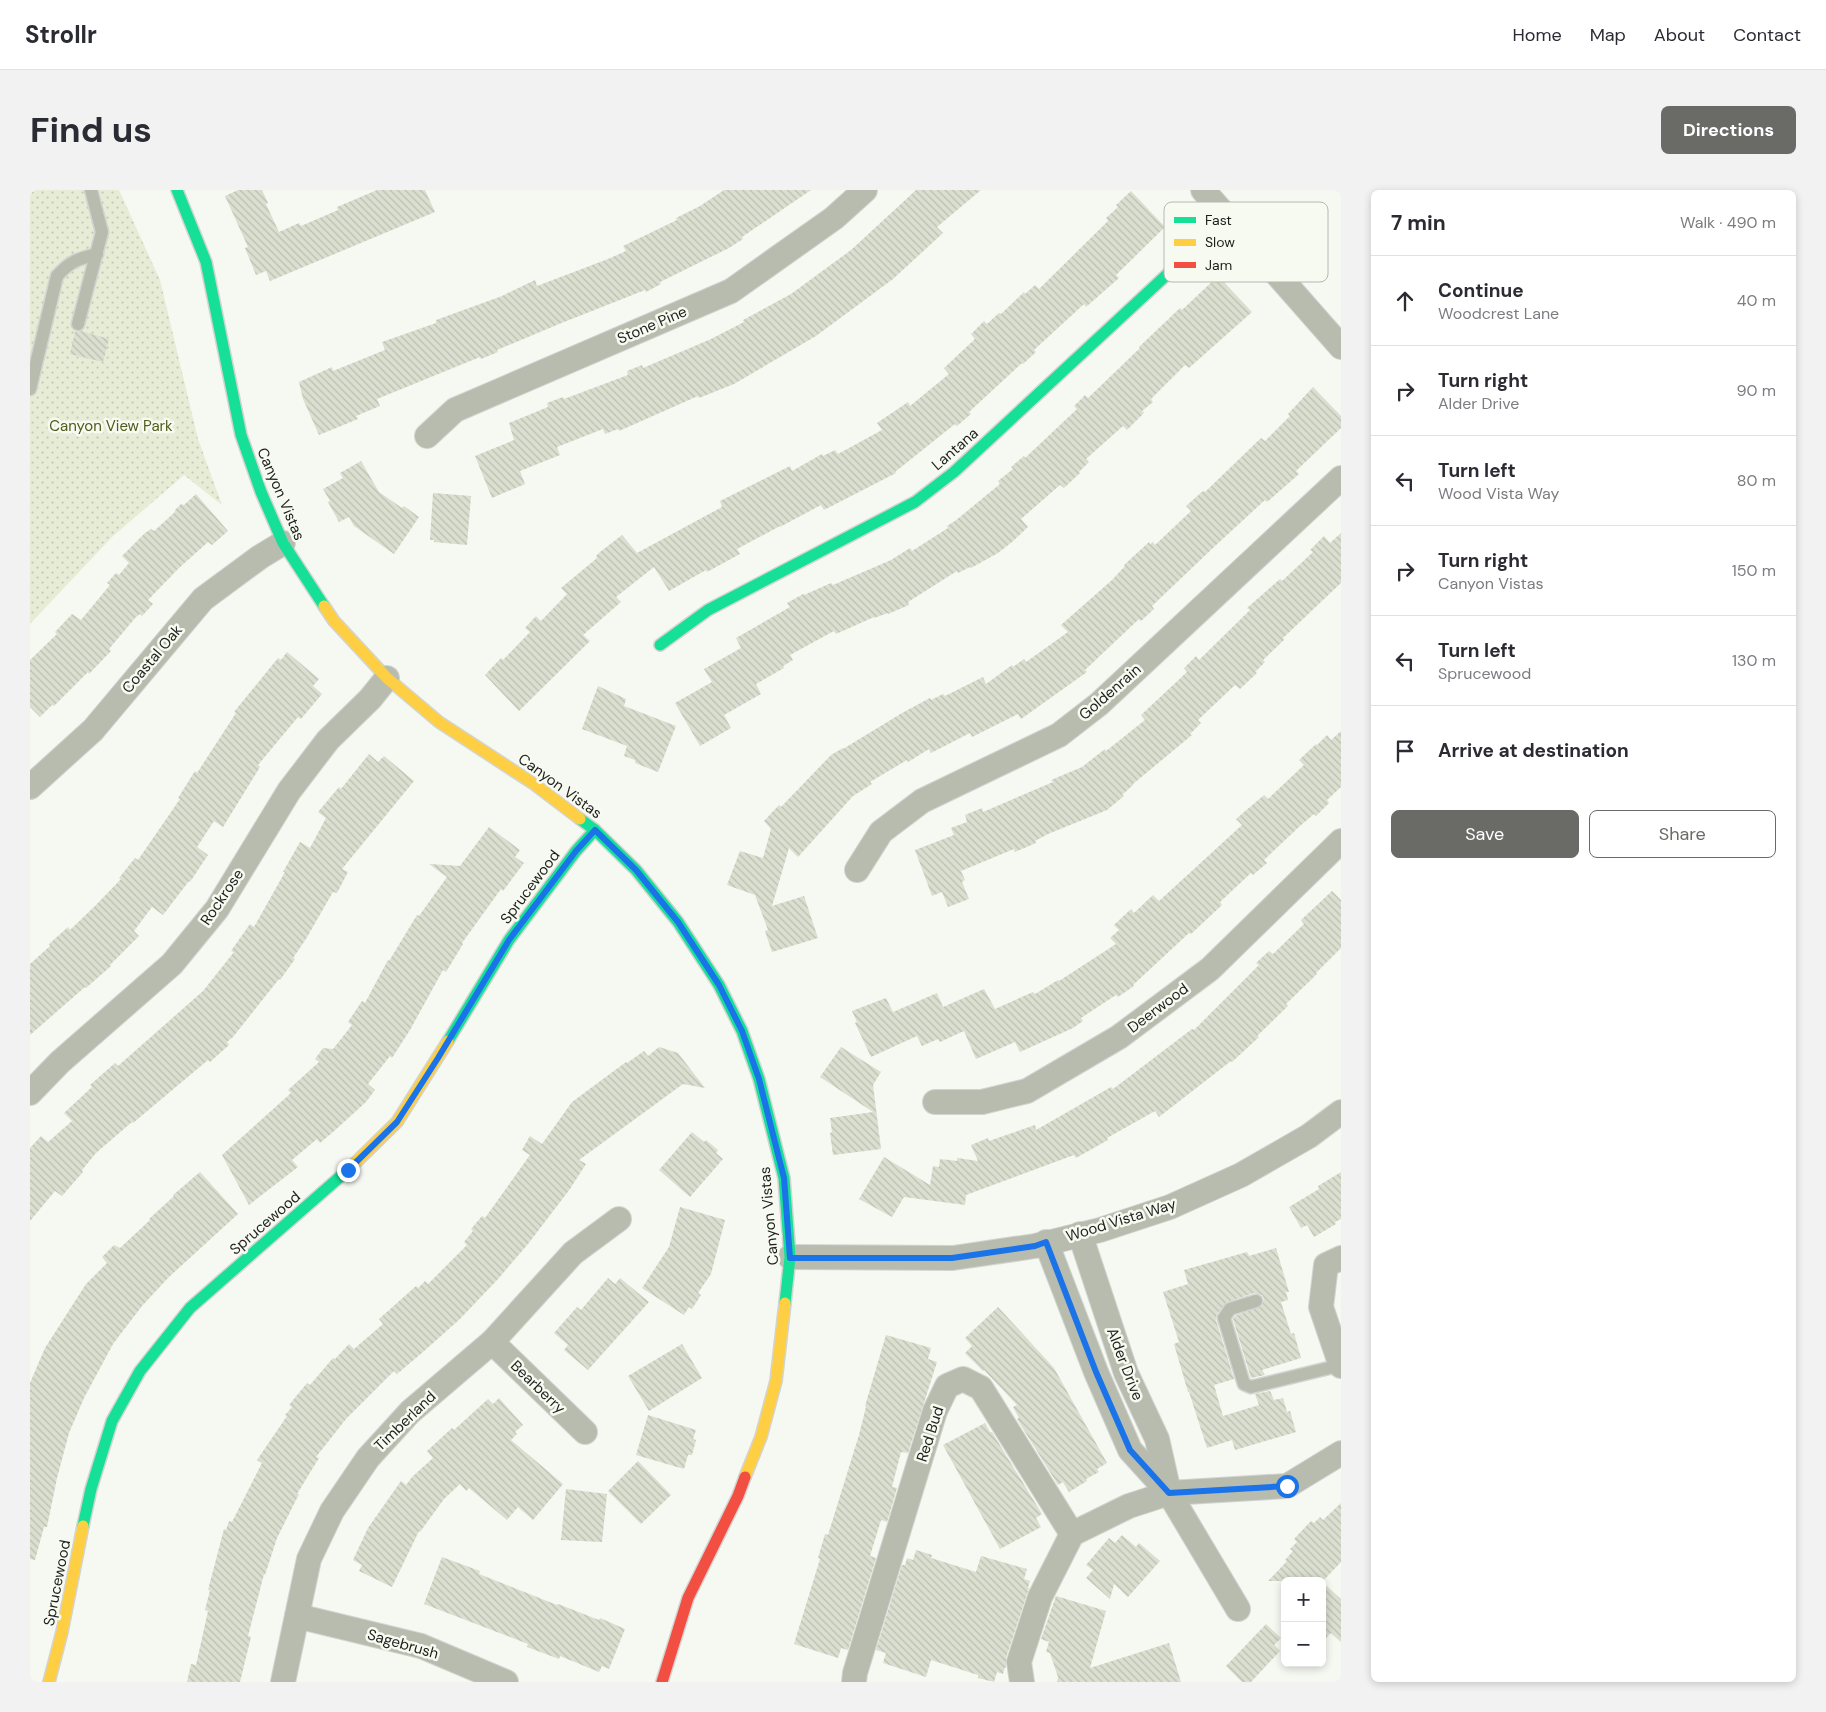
<!DOCTYPE html>
<html lang="en">
<head>
<meta charset="utf-8">
<style>
	:root { --surface:#fff; --page:#f2f2f3; --text:#2b2b33; --muted:#7c7c81; --line:#e1e1e2; --accent:#6a6b67 }
	body { margin:0; font-family:"DM Sans",sans-serif; background:var(--page); color:var(--text) }
	.controls { position:absolute; right:15px; bottom:15px; display:grid; overflow:hidden; border-radius:8px; box-shadow:0 2px 8px #0003 }
	.controls button { width:45px; height:45px; display:grid; place-items:center; padding:0; border:0; border-bottom:1px solid var(--line); background:var(--surface); color:var(--text); font:25px sans-serif }
	.stop { position:absolute; width:15px; height:15px; margin:-11px; border:4px solid #1a73e8; border-radius:50%; background:#fff }
	.stop.end { background:#1a73e8; border-color:#fff; box-shadow:0 1px 5px #0008 }
	.list { margin:0; padding:0; list-style:none }
	h2 { display:flex; justify-content:space-between; align-items:center; height:65px; margin:0; padding:0 20px; font-size:21px }
	h2 small { font-size:16px; font-weight:400; color:var(--muted) }
	.list li { display:grid; grid-template-columns:32px 1fr auto; gap:15px; align-items:center; box-sizing:border-box; height:90px; padding:0 20px; border-top:1px solid var(--line) }
	.list b { display:block; font-size:19px; white-space:nowrap }
	.list p { margin:0; font-size:16px; white-space:nowrap; color:var(--muted) }
	.list em { font-size:16px; font-style:normal; color:var(--muted) }
	.actions { display:flex; gap:10px; padding:15px 20px }
	.actions a { flex:1; padding:11px 0; border:1px solid var(--accent); border-radius:8px; text-align:center; font-size:18px; color:var(--accent) }
	.actions .main { background:var(--accent); color:#fff }
	.icon { flex:none; width:28px; height:28px; fill:none; stroke:currentColor; stroke-width:2; stroke-linecap:round; stroke-linejoin:round }
	.map { position:relative; flex:none; width:1311px; height:1492px; overflow:hidden; border-radius:8px }
	header { display:flex; align-items:center; gap:30px; box-sizing:border-box; height:70px; padding:0 25px; background:var(--surface); border-bottom:1px solid var(--line) }
	header strong { font-size:24px }
	nav { display:flex; gap:28px; margin-inline-start:auto; font-size:18px }
	.intro { display:flex; align-items:center; justify-content:space-between; box-sizing:border-box; height:120px; padding:0 30px }
	h1 { margin:0; font-size:35px }
	.button { padding:12px 22px; border-radius:8px; background:var(--accent); color:#fff; font-size:18px; font-weight:700 }
	main { display:flex; gap:30px; padding:0 30px }
	aside { flex:1; background:var(--surface); border-radius:8px; box-shadow:0 2px 8px #0003 }
	.map>svg:first-child { display:block }
</style>
</head>
<body>
<header>
<strong>Strollr</strong>
<nav><a>Home</a><a>Map</a><a>About</a><a>Contact</a></nav>
</header>
<div class="intro"><h1>Find us</h1><a class="button">Directions</a></div>
<main>
<div class="map">
<svg width="1311" height="1492" viewBox="0 0 1311 1492">
	<defs>
		<pattern id="park-dots" width="8" height="8" patternUnits="userSpaceOnUse" patternTransform="scale(1.25)"><rect width="8" height="8" fill="#e6ecd5"/><path d="M2 2h.1M6 6h.1" fill="none" stroke="#c5cab6" stroke-width="1.8" stroke-linecap="round"/></pattern>
		<pattern id="building-back-hatch" width="6" height="6" patternUnits="userSpaceOnUse" patternTransform="scale(1.25)"><rect width="6" height="6" fill="#dadfd0"/><path d="M-1 5l2 2M0 0l6 6M5-1l2 2" fill="none" stroke="#bbbfb2"/></pattern>
	</defs>
	<rect width="100%" height="100%" fill="#f6f8f2"/>
	<!-- park -->
	<path fill="url(#park-dots)" d="M0,0H89L130,90L168,249L192,315L154,285L82,347L0,434Z"/>
	<!-- building -->
	<g fill="url(#building-back-hatch)">
		<path d="M208,0H232L238,13L236,14L249,42L269,33L271,36L308,20L307,17L347,0H395L405,22L240,91L236,81L226,85L215,58L218,57L195,6Z"/>
		<path d="M694,0H781L712,47L713,49L699,58L630,92L631,94L616,102L615,100L529,134L467,160L468,162L451,169L450,167L347,209L350,216L326,226L328,229L289,245L273,209L269,192L302,177L303,181L355,160L352,152L406,133V130L472,106L505,90L507,96L578,69L596,61L593,56L647,30L646,28L670,16Z"/>
		<path d="M886,0H951L907,37L913,43L863,89L786,146L704,194L669,208L668,206L589,241L588,239L575,244L573,239L527,257L530,265L490,281L495,294L462,308L445,266L484,250L479,233L518,217L517,213L533,207L534,209L598,185L597,181L612,175L613,178L681,149L714,132L713,130L761,104L821,60Z"/>
		<path d="M1101,1L1135,37L1086,85L1089,88L1056,117L1054,114L1041,126L1004,160L1006,162L993,174L992,173L939,222L941,224L927,236L925,234L865,282L866,283L794,320L791,315L750,337V336L707,359L710,364L677,382L676,380L639,401L624,377L586,407L591,412L553,445L560,451L489,521L455,485L471,468L473,470L500,442L495,438L506,426L511,431L537,404L531,398L567,368L566,366L570,362L592,345L607,363L692,317L690,311L760,276L762,281L792,264L793,266L805,260L808,264L852,240L847,233L878,212L880,216L919,184L914,178L945,149L941,144L954,131L957,134L969,123L971,124L994,102L995,104L1005,95L1009,99L1078,31L1076,28L1088,17L1086,15Z"/>
		<path d="M1188,86L1222,122L1159,178L1155,175L1121,209L1123,212L1112,221L1114,223L1097,240L1093,236L1056,269L1059,272L1049,282L1050,283L1034,298L1030,295L991,329L998,337L982,352L968,363L941,378L940,377L928,383L927,381L878,412L879,415L858,424V423L844,428V427L806,444L804,441L760,465L763,470L753,476L754,478L726,494L731,504L694,525L701,538L670,556L645,513L682,492L674,479L711,458L706,448L760,417L757,413L773,404L774,405L801,393L803,395L861,370L880,358L882,361L918,338L917,336L925,331L970,294L968,291L983,279L981,277L994,266L995,268L1047,219L1044,216L1055,205L1058,208L1110,158L1109,157L1150,118L1152,120Z"/>
		<path d="M51,141L79,149L73,172L40,164L45,142Z"/>
		<path d="M1283,197L1311,226V238L1266,281L1269,284L1237,312L1235,310L1184,357L1122,416L1124,419L1111,431L1109,429L1055,480L1057,482L991,529L988,524L942,547L940,543L901,563L899,559L878,572L877,570L840,592L842,594L823,606L768,667L759,658L742,716L774,706L788,748L742,762L735,741L738,740L725,705L697,695L710,661L733,668L741,639L734,631L749,615L751,617L801,565L813,558V559L872,523L900,508L901,510L913,504L915,506L953,487L956,494L982,475L983,477L994,469L996,472L1038,442L1031,435L1082,390L1095,376L1094,375L1119,352L1120,354L1123,352L1125,355L1161,321L1156,316L1173,301L1175,302L1231,248L1235,251L1260,226L1258,224Z"/>
		<path d="M331,271L349,302L372,318L374,316L389,327L364,364L324,336L319,327L309,332L298,312L300,311L293,299L313,288L310,283Z"/>
		<path d="M403,303L441,306L437,355L404,352V350H400Z"/>
		<path d="M166,304L198,341L182,355L178,352L149,378L118,410L123,414L112,426L110,424L106,427L79,459L81,461L59,484L58,482L24,516L22,515L10,527L0,517V470L27,444L25,442L42,424L51,430L80,395L77,393L86,383L89,385L99,373L92,366L115,343L121,339L124,341L145,322V320L151,314L154,315Z"/>
		<path d="M1311,343V393L1253,448L1254,450L1233,470L1235,472L1225,482L1227,483L1210,499L1205,495L1168,530L1171,533L1160,544L1162,545L1103,594V595L1092,605L1094,606L1077,620L1018,644L1005,651L1006,653L985,662L984,659L931,681L935,690L932,692L939,709L918,717L912,702L902,706L885,660L924,645L921,638L937,632L935,625L952,618L953,622L1023,592L1021,590L1052,577L1075,559L1076,561L1115,530L1111,525L1157,482L1154,478L1166,466L1169,470L1220,420L1217,418L1250,389L1252,391L1283,362L1280,360L1294,346L1300,353Z"/>
		<path d="M257,462L289,489L283,496L292,504L271,529L268,527L228,575L230,577L193,637L184,631L167,657L178,665L160,692L159,691L133,725L122,717L104,741L109,746L80,775L81,776L56,798L55,797L0,845V774L20,756L19,754L38,737L40,740L66,715L91,689L89,688L105,668L108,670L150,609L148,608L165,581L167,583L206,523L204,522L248,468L251,470Z"/>
		<path d="M568,496L596,509L594,516L646,536L628,582L605,573V570L594,566L597,556L552,539Z"/>
		<path d="M1311,541V597L1297,610L1299,613L1286,626L1284,624L1270,636L1234,670L1237,673L1223,685L1221,683L1190,712L1192,715L1161,744L1159,743L1103,795L1104,796L1088,807L1086,805L1051,828L1053,831L1043,838L990,862L985,852L946,869L934,841L910,852L908,849L892,856L887,846L841,867L825,833L827,832L822,821L856,808L863,822L907,803L913,817L954,799L965,819L1003,802L1005,804L1028,790L1029,791L1086,754L1080,748L1089,740L1084,735L1101,719L1104,723L1123,705L1129,711L1212,635L1206,629L1234,605L1238,609L1274,575L1269,570L1286,554L1287,555L1297,545L1301,550Z"/>
		<path d="M339,564L348,572L354,566L384,591L312,679L318,682L307,703L303,702L300,707L276,749L263,768L265,769L250,790L249,789L203,847L197,852L199,855L180,872L178,870L103,933L102,932L66,963L52,980L53,982L32,1006L25,1001L0,1031V958L11,946L18,952L42,931L34,923L62,897L60,895L85,873L88,876L173,801L204,762L201,761L220,734L224,737L255,682H253L270,652L280,658L296,628L288,622L309,597L311,599Z"/>
		<path d="M459,637L490,660L485,667L494,673L473,701L471,699L432,753L433,754L416,782L413,780L380,840L362,868L360,866L338,894L345,900L336,912L303,942L290,953L287,949L262,970L268,977L219,1015L192,965L261,903L258,900L289,872L285,869L293,858L303,859L322,835L318,832L332,811L335,813L358,770L359,771L387,725L389,726L417,687L399,674L430,676Z"/>
		<path d="M1302,701L1311,710V758L1286,783L1287,784L1256,814L1258,816L1227,846L1229,847L1202,872L1201,871L1129,927L1125,921L1077,948L1078,950L1046,968L1044,965L936,1005L935,1015L874,1007L862,1027L829,1009L854,967L900,995L903,976L909,977L910,969L927,971V968L948,971L941,955L958,948L959,951L1005,935L1006,940L1081,897L1083,899L1162,839L1164,840L1229,775L1226,773L1239,761L1243,764L1274,734L1271,730Z"/>
		<path d="M629,857L648,863L675,898L653,894L549,970L556,974L540,999L498,1054L468,1089L430,1129L393,1162L367,1184L364,1181L316,1229L286,1267L289,1268L267,1304H269L247,1348L235,1385L234,1384L218,1446L221,1447L210,1492H157L161,1474L166,1475L178,1421L175,1420L180,1400H178L194,1339L196,1340L199,1331L202,1332L232,1273L227,1270L257,1226L255,1225L262,1217L259,1215L277,1193L280,1195L303,1168L305,1169L319,1154L324,1159L353,1134L349,1129L386,1096L388,1098L395,1091L398,1094L437,1055L434,1052L443,1041L441,1039L452,1026L455,1028L500,965L492,960L500,946L512,954L542,912L596,872L597,873L614,861L618,866Z"/>
		<path d="M811,857L851,882L843,895L851,959L803,965L800,943L802,942L800,928L843,922L790,887Z"/>
		<path d="M662,942L674,952L676,950L688,960L686,963L693,969L660,1007L629,980Z"/>
		<path d="M170,982L208,1024L139,1087L112,1116L83,1154L54,1208L39,1243L27,1288L17,1337H14L5,1370L0,1369V1193L15,1158L56,1094L77,1073L72,1067L84,1055L90,1058L120,1030L119,1029L144,1006L143,1005Z"/>
		<path d="M1311,982V1029L1305,1032L1306,1034L1284,1047L1277,1035L1271,1038L1259,1017L1289,999L1288,996Z"/>
		<path d="M650,1017L695,1030L681,1084L668,1103L671,1105L662,1119L659,1117L654,1125L612,1098L639,1057Z"/>
		<path d="M1246,1058L1259,1102H1256L1258,1110L1251,1112L1261,1144L1264,1143L1271,1168L1232,1180L1235,1185L1221,1188L1203,1129L1205,1126L1232,1116L1234,1109L1232,1105L1224,1103L1197,1112L1187,1124L1186,1130L1204,1189L1184,1195L1193,1226L1229,1215L1225,1204L1240,1201L1244,1210L1253,1208L1257,1222L1260,1221L1266,1242L1205,1260L1202,1250L1177,1258L1159,1202H1158L1144,1154L1149,1152L1133,1102L1158,1094L1154,1080L1217,1062L1219,1066Z"/>
		<path d="M578,1088L585,1094L590,1088L619,1112L558,1180L534,1160L538,1155L524,1143L547,1117L551,1120Z"/>
		<path d="M968,1117L1024,1178L1077,1273L1067,1279L1069,1282L1056,1289L1057,1291L1039,1302L1033,1292L1028,1295L987,1229L989,1228L983,1217L987,1215L954,1180L953,1181L935,1163L942,1156L935,1148Z"/>
		<path d="M856,1145L901,1158L898,1169L907,1172L878,1263L871,1262L862,1297L867,1298L857,1332L851,1330L840,1366L846,1368L818,1460L811,1458L808,1468L764,1454L790,1369L788,1368L795,1344L798,1345L829,1245L836,1217L835,1216Z"/>
		<path d="M652,1154L672,1188L619,1221L598,1186Z"/>
		<path d="M469,1208L493,1235L485,1242L487,1244L481,1250L533,1294L503,1330L488,1317L477,1330L439,1298L436,1301L430,1294L414,1309L390,1342L389,1341L362,1397L329,1381L332,1375L323,1370L338,1338L371,1291L376,1295L382,1287L403,1268L397,1261L422,1238L424,1240L458,1209L463,1214Z"/>
		<path d="M618,1225L666,1240L663,1249L666,1250L662,1265H658L654,1279L606,1265Z"/>
		<path d="M955,1233L960,1242H962L1012,1324L1006,1328L1011,1337L970,1359L913,1255Z"/>
		<path d="M608,1271L641,1305L611,1334L578,1301Z"/>
		<path d="M536,1299L577,1304L572,1352L531,1350Z"/>
		<path d="M1311,1313V1372L1293,1391H1238L1257,1371L1255,1370L1263,1361L1260,1359L1267,1352L1264,1349L1281,1331L1284,1333L1290,1327L1293,1330Z"/>
		<path d="M1092,1345L1106,1357L1109,1353L1130,1371L1098,1407L1084,1394L1080,1409L1056,1388L1063,1380L1056,1375L1079,1348L1085,1353Z"/>
		<path d="M886,1360L902,1365L901,1368L946,1382L951,1366L997,1379L994,1389L1000,1391L998,1398H999L976,1468V1478L975,1477L973,1484L967,1482L964,1492L948,1488V1485L901,1470L896,1487L853,1473L856,1463L846,1460L872,1375H875L877,1368L883,1370Z"/>
		<path d="M412,1367L450,1381L449,1384L527,1415L528,1414L569,1430L570,1428L595,1439L579,1479L572,1476L569,1482L530,1466L529,1469L497,1457L498,1454L394,1414Z"/>
		<path d="M1292,1392L1311,1409V1452L1301,1443L1292,1452Z"/>
		<path d="M1026,1406L1076,1421L1060,1478L1139,1453L1151,1492H1027L1028,1487L1020,1463L1016,1462L1019,1452L1011,1449Z"/>
		<path d="M1236,1434L1251,1448L1244,1455L1250,1461L1221,1492H1212L1196,1476Z"/>
	</g>
	<g fill="none" stroke-linecap="round" stroke-linejoin="round">
		<defs>
			<g id="lane">
				<path d="M48,134L72,42L61,0"/>
				<path d="M0,199L27,86C40,71 48,69 67,64"/>
				<path d="M1226,1111L1200,1119L1194,1128L1214,1194L1221,1197L1311,1175"/>
			</g>
			<g id="street">
				<path d="M1173,0L1311,157"/>
				<path d="M397,246L425,220L701,101L804,28L835,0"/>
				<path d="M0,597L63,540L173,409L230,367L253,353"/>
				<path d="M827,680L851,642L892,611L1029,545L1069,514L1311,288"/>
				<path d="M0,903L30,872L142,774L187,719L259,601L298,550L340,509L357,488"/>
				<path d="M905,912H952L997,901L1089,847L1180,779L1311,651"/>
				<path d="M1050,1044L1096,1183L1127,1249L1139,1302"/>
				<path d="M1016,1052L1066,1182L1100,1260L1139,1303L1208,1419"/>
				<path d="M760,1067L923,1068L1005,1056L1070,1040L1140,1017L1211,985L1279,946L1311,922"/>
				<path d="M1311,1068L1296,1075L1291,1117L1311,1176"/>
				<path d="M462,1152L555,1242"/>
				<path d="M267,1426L391,1456L476,1492"/>
				<path d="M253,1492L279,1369L302,1321L338,1268L380,1222L462,1152L543,1063L589,1029"/>
				<path d="M824,1492L825,1483L905,1221L917,1196L933,1189L951,1198L1042,1344"/>
				<path d="M992,1492L989,1472L1010,1407L1042,1344L1099,1316L1139,1303L1257,1296L1311,1263"/>
			</g>
			<g id="fast">
				<path d="M147,0L176,72L211,245L231,302L253,353L294,416"/>
				<path d="M630,455L678,420L885,312L924,282L1198,28"/>
				<path d="M550,629L565,640L606,680L648,732L689,795L712,841L729,889L754,988L760,1067L755,1113"/>
				<path d="M418,851L479,750L546,661L565,640"/>
				<path d="M53,1336L61,1299L82,1231L110,1181L160,1118L319,979"/>
			</g>
			<g id="slow">
				<path d="M294,416L304,431L357,488L409,532L504,594L550,629"/>
				<path d="M319,979L367,932L418,851"/>
				<path d="M715,1287L731,1247L746,1191L755,1113"/>
				<path d="M19,1492L32,1442L53,1336"/>
			</g>
			<path id="jam" d="M632,1492L658,1408L708,1306L715,1287"/>
		</defs>
		<!-- lane casing -->
		<use href="#lane" stroke="#d3d4d1" stroke-width="15"/>
		<!-- street casing -->
		<use href="#street" stroke="#d3d4d1" stroke-width="26"/>
		<!-- fast casing -->
		<use href="#fast" stroke="#d3d4d1" stroke-width="14"/>
		<!-- slow casing -->
		<use href="#slow" stroke="#d3d4d1" stroke-width="14"/>
		<!-- jam casing -->
		<use href="#jam" stroke="#d3d4d1" stroke-width="14"/>
		<!-- lane -->
		<use href="#lane" stroke="#b8bcae" stroke-width="12"/>
		<!-- street -->
		<use href="#street" stroke="#b8bcae" stroke-width="24"/>
		<!-- fast -->
		<use href="#fast" stroke="#16e098" stroke-width="11"/>
		<!-- slow -->
		<use href="#slow" stroke="#ffcf43" stroke-width="11"/>
		<!-- jam -->
		<use href="#jam" stroke="#f24e42" stroke-width="11"/>
	</g>
	<g fill="none" stroke-linecap="round" stroke-linejoin="round">
		<!-- route -->
		<path stroke="#1a73e8" stroke-width="6" d="M318,980L367,932L408,868L479,750L546,661L565,640L606,680L648,732L689,795L712,841L729,889L754,988L760,1068H922L1005,1056L1016,1052L1066,1182L1100,1260L1139,1303L1257,1296"/>
	</g>
	<g text-anchor="middle" dominant-baseline="central" stroke-width="5" stroke-linejoin="round" paint-order="stroke">
		<!-- street labels -->
		<g font-size="15" fill="#1e1f1c" stroke="#f7faf0">
			<text transform="translate(622 135) rotate(-23)">Stone Pine</text>
			<text transform="translate(925 259) rotate(-41)">Lantana</text>
			<text transform="translate(251 304) rotate(67)">Canyon Vistas</text>
			<text transform="translate(122 469) rotate(-50)">Coastal Oak</text>
			<text transform="translate(1080 502) rotate(-41)">Goldenrain</text>
			<text transform="translate(530 596) rotate(36)">Canyon Vistas</text>
			<text transform="translate(500 697) rotate(-53)">Sprucewood</text>
			<text transform="translate(192 707) rotate(-56)">Rockrose</text>
			<text transform="translate(1128 818) rotate(-37)">Deerwood</text>
			<text transform="translate(739 1026) rotate(-95)">Canyon Vistas</text>
			<text transform="translate(1091 1030) rotate(-17)">Wood Vista Way</text>
			<text transform="translate(235 1033) rotate(-41)">Sprucewood</text>
			<text transform="translate(1095 1174) rotate(69)">Alder Drive</text>
			<text transform="translate(508 1197) rotate(44)">Bearberry</text>
			<text transform="translate(375 1231) rotate(-44)">Timberland</text>
			<text transform="translate(900 1244) rotate(-72)">Red Bud</text>
			<text transform="translate(27 1393) rotate(-79)">Sprucewood</text>
			<text transform="translate(373 1454) rotate(16)">Sagebrush</text>
		</g>
		<!-- park labels -->
		<g font-size="15" fill="#4e5c1d" stroke="#f7faf0">
			<text x="81" y="236">Canyon View Park</text>
		</g>
	</g>
	<!-- legend -->
	<rect x="1134" y="12" width="164" height="80" rx="8" fill="#f7faf0" stroke="#b6b8b0" stroke-width="1"/>
	<rect x="1144" y="27" width="22" height="6" fill="#16e098"/>
	<rect x="1144" y="49" width="22" height="7" fill="#ffcf43"/>
	<rect x="1144" y="72" width="22" height="6" fill="#f24e42"/>
	<g font-size="14" fill="#1e1f1c">
		<text x="1175" y="35">Fast</text>
		<text x="1175" y="57">Slow</text>
		<text x="1175" y="80">Jam</text>
	</g>
</svg>
<div class="controls">
<button>+</button>
<button>−</button>
</div>
<div class="stop" style="left:1257px;top:1296px"></div>
<div class="stop end" style="left:318px;top:980px"></div>
</div>
<aside>
<h2>7 min<small>Walk · 490 m</small></h2>
<ul class="list">
<li><svg class="icon" aria-label="ahead" viewBox="0 0 24 24"><path d="M12 20V5M6 11l6-6 6 6"/></svg><div><b>Continue</b><p>Woodcrest Lane</p></div><em>40 m</em></li>
<li><svg class="icon" aria-label="right" viewBox="0 0 24 24"><path d="M7 20v-9h11M14 6l5 5-5 5"/></svg><div><b>Turn right</b><p>Alder Drive</p></div><em>90 m</em></li>
<li><svg class="icon" aria-label="left" viewBox="0 0 24 24"><path d="M17 20v-9H6M10 6l-5 5 5 5"/></svg><div><b>Turn left</b><p>Wood Vista Way</p></div><em>80 m</em></li>
<li><svg class="icon" aria-label="right" viewBox="0 0 24 24"><path d="M7 20v-9h11M14 6l5 5-5 5"/></svg><div><b>Turn right</b><p>Canyon Vistas</p></div><em>150 m</em></li>
<li><svg class="icon" aria-label="left" viewBox="0 0 24 24"><path d="M17 20v-9H6M10 6l-5 5 5 5"/></svg><div><b>Turn left</b><p>Sprucewood</p></div><em>130 m</em></li>
<li><svg class="icon" aria-label="arrive" viewBox="0 0 24 24"><path d="M6 21V4h12l-3 4 3 4H6"/></svg><div><b>Arrive at destination</b></div></li>
</ul>
<div class="actions"><a class="main">Save</a><a>Share</a></div>
</aside>
</main>
</body>
</html>
